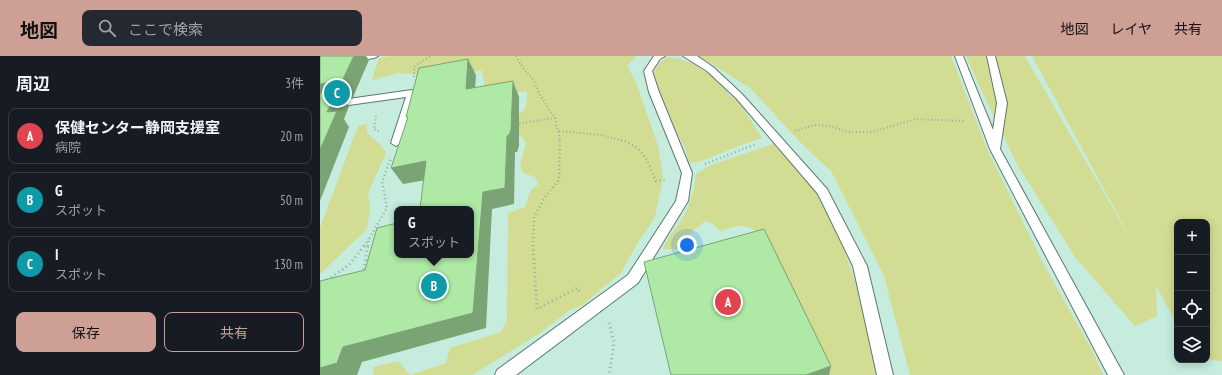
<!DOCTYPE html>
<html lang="ja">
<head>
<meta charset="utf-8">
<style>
	:root { --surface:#171b24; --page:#242831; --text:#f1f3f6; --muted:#9ea1a6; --line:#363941; --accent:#cd9f95 }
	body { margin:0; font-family:"PT Sans Narrow","Noto Sans JP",sans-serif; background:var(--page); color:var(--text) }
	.controls { position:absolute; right:12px; bottom:12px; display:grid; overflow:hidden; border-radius:8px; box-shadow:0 2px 10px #0003 }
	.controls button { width:36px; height:36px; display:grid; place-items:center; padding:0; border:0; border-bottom:1px solid var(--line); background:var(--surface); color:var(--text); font:20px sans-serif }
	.you { position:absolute; left:367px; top:189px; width:14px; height:14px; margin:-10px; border:3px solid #fff; border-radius:50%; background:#1a73e8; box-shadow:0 0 0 6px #1a73e833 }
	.badge { display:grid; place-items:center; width:26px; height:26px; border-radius:50%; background:var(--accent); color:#fff; font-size:13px; font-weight:700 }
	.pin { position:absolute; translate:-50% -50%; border:2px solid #fff; box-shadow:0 1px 4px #0006 }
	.popup { position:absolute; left:74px; top:150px; width:80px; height:52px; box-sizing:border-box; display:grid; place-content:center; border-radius:8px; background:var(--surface); filter:drop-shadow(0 1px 3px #0005); font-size:13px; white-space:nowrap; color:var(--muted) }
	.popup b { font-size:15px; color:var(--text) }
	.popup::after { content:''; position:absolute; left:50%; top:100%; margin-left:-8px; border:8px solid transparent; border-top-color:var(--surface) }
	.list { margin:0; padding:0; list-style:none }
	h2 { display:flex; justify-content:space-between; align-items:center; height:52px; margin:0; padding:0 16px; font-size:17px }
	h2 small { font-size:13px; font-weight:400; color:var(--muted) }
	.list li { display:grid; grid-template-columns:26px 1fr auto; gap:12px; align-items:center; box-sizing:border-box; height:56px; margin:0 8px 8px; padding:0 8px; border:1px solid var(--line); border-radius:8px }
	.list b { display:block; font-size:15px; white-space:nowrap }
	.list p { margin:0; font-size:13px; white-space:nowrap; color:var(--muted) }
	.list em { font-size:13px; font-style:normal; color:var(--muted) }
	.actions { display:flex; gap:8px; padding:12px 16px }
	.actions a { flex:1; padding:9px 0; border:1px solid var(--accent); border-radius:8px; text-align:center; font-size:14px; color:var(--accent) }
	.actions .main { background:var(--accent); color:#111 }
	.icon { flex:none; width:22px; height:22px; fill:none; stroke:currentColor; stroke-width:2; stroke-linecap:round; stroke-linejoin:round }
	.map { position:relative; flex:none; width:902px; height:319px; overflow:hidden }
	header { display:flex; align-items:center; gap:24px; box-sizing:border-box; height:56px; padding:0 20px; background:var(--accent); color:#111 }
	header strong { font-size:19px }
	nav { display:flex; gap:22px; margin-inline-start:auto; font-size:14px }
	.search { width:280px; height:36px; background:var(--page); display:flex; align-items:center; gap:10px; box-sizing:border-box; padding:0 14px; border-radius:8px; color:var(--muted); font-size:15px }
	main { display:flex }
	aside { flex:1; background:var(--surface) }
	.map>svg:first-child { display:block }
</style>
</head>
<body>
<header>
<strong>地図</strong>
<div class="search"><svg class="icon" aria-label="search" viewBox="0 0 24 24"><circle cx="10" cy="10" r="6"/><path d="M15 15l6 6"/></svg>ここで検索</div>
<nav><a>地図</a><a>レイヤ</a><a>共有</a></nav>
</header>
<main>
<aside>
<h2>周辺<small>3件</small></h2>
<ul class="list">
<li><span class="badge" style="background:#e0444e">A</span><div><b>保健センター静岡支援室</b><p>病院</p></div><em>20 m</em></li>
<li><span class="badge" style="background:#0f9aa8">B</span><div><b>G</b><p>スポット</p></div><em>50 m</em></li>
<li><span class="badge" style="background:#0f9aa8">C</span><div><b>I</b><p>スポット</p></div><em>130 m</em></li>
</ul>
<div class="actions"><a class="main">保存</a><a>共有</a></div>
</aside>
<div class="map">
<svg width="902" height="319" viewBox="0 0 902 319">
	<rect width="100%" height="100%" fill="#d8f6e9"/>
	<!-- built -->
	<path fill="#c5ecdc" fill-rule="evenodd" d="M0,0H902V319H0ZM77,153H151V199H77ZM857,166H887V304H857Z"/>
	<!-- green -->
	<g fill="#d2dc93">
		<path d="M71,0H316L307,10L315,24L331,69L338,90L343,121L335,161L317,188L301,217L261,250L250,254L220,277L152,319H54L53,311L78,305L90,319L126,307L130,292L181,276L187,264L188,157L205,151L211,134L218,129L215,121L203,117L200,109L206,87L194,71L195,62C206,54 208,49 207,35L166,41L163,19L161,14L111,23L101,19L78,17L52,24L59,2Z"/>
		<path d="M379,0H631L668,95L722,205L774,298L783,319H590L564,220L511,115L484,90L430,32Z"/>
		<path d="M646,0H705L818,196L712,0H902V305L887,304V166H857V268L836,230L837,260L815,270L755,201L698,110L663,38Z"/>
		<path d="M347,1L360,3L374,8L396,23L409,38L420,47L442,82L416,91L382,105L369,107C368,102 367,96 365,92C358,77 330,32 333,18C335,11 342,5 347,1Z"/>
		<path d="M47,68V77L60,88L66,97L48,137L50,153L47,173L0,218V172L38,70Z"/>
		<path d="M456,87C466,98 477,109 486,122C528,178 543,252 558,319H505L439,177C425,167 417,169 401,175L393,168L385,165L372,176L358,193H343C347,183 352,177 358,169C369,153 374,136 376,118L391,109Z"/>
	</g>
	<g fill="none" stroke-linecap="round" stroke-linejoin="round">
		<defs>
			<g id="lane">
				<path d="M37,0H58L54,2L0,11V5Z"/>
				<path d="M334,0H345L340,3L332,15L339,36L372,117L368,145L318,227L196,319H175L177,314L308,219L356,145L362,117L329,36L324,15Z"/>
				<path d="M363,0H377L393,11L422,38L507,133L547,210L573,319H557L533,210L498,138L416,42L387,15Z"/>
				<path d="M635,0H643L673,74L677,47L667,0H675L687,47L680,93L804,319H788L670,93Z"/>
				<path d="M92,34L97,37L81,87L76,90L71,87L86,41L0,53V47Z"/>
			</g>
		</defs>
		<!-- lane casing -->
		<use href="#lane" stroke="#5e796e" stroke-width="2"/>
		<!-- path-far2 -->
		<g stroke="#95ada3" stroke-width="2" stroke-dasharray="1 2.5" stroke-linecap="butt">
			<path d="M196,0L203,12L214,25L220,39L235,62L240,85"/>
			<path d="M94,21V11L110,0"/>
			<path d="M56,60L54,73L60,76"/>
			<path d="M196,68L235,62"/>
			<path d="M239,75L282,79L304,85"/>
			<path d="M475,75L494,69L511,70L527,76H551L596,63L644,65"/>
		</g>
		<!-- path-far1 -->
		<g stroke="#95ada3" stroke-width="2.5" stroke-dasharray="1 3" stroke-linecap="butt">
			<path d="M301,84C325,92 327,104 336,125L345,124"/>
			<path d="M385,108L436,88"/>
			<path d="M44,190L49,183"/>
			<path d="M48,190L49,183L67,152L62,126L71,102"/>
			<path d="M213,190L214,161L225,141L239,124L240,84"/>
		</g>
		<!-- path -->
		<g stroke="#95ada3" stroke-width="3" stroke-dasharray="1 3.5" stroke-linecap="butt">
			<path d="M213,189L217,253L257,232L260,236"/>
			<path d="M43,218L48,189"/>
			<path d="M0,229L29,209L45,189"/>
			<path d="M289,267L294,286L289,319"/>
		</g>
		<!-- lane -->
		<use href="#lane" fill="#fff" fill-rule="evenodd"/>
	</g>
	<!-- shaded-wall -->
	<g fill="#7aa474">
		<path d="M34,0H46L49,4L33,41L23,42L29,50L24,63L29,71L0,145V28Z"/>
		<path d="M148,3L156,19L154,49L146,33Z"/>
		<path d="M193,25L199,41V90L197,96H195L194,148L172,153L166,272L42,306L37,319H0V312L23,291L163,136L187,80Z"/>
		<path d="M106,105L117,122L83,128L71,112Z"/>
		<path d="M511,310L509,319H486Z"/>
	</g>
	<!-- building -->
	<g fill="#aeeaa6" stroke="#7aa474">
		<path d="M0,0H34L22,25L0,28Z"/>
		<path d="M148,3L146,33L193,25L191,74L189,79L187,80L185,132L163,136L153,257L23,291L17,307L0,312V225L45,214L57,172L77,167V199H151V153H100L106,105L71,112L88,61H86L99,12Z"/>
		<path d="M18,35L7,56L17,55L0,94V37Z"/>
		<path d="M444,173L511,310L486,319H351L324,206Z"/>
	</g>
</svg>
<div class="controls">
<button>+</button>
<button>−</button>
<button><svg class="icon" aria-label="locate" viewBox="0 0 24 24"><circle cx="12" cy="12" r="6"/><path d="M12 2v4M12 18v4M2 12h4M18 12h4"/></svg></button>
<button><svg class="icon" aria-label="layers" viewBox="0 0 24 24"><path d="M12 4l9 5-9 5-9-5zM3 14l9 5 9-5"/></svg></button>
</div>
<div class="you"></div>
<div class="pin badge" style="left:408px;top:246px;background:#e0444e">A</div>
<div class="pin badge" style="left:114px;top:230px;background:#0f9aa8">B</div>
<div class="popup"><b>G</b>スポット</div>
<div class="pin badge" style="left:17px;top:37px;background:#0f9aa8">C</div>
</div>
</main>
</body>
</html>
